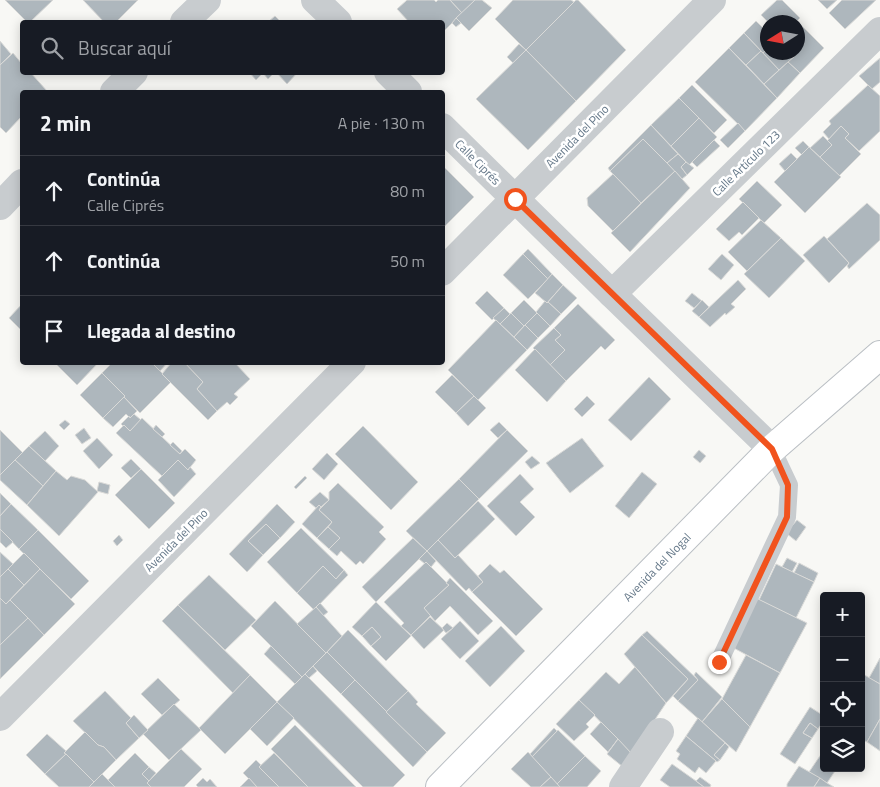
<!DOCTYPE html>
<html lang="es">
<head>
<meta charset="utf-8">
<style>
	:root { --surface:#171b24; --page:#20242c; --text:#f1f3f6; --muted:#9ea1a6; --line:#363941 }
	body { margin:0; font-family:"Titillium Web",sans-serif; background:var(--page); color:var(--text) }
	.controls { position:absolute; right:15px; bottom:15px; display:grid; overflow:hidden; border-radius:5px; box-shadow:0 2px 12px #0003 }
	.controls button { width:45px; height:45px; display:grid; place-items:center; padding:0; border:0; border-bottom:1px solid var(--line); background:var(--surface); color:var(--text); font:25px sans-serif }
	.compass { position:absolute; left:760px; top:15px; width:45px; height:45px; border-radius:50%; background:var(--surface); box-shadow:0 2px 12px #0003; rotate:259deg }
	.stop { position:absolute; width:15px; height:15px; margin:-11px; border:4px solid #f1531d; border-radius:50%; background:#fff }
	.stop.end { background:#f1531d; border-color:#fff; box-shadow:0 1px 5px #0008 }
	.list { margin:0; padding:0; list-style:none }
	h2 { display:flex; justify-content:space-between; align-items:center; height:65px; margin:0; padding:0 20px; font-size:21px }
	h2 small { font-size:16px; font-weight:400; color:var(--muted) }
	.list li { display:grid; grid-template-columns:32px 1fr auto; gap:15px; align-items:center; box-sizing:border-box; height:70px; padding:0 20px; border-top:1px solid var(--line) }
	.list b { display:block; font-size:19px; white-space:nowrap }
	.list p { margin:0; font-size:16px; white-space:nowrap; color:var(--muted) }
	.list em { font-size:16px; font-style:normal; color:var(--muted) }
	.icon { flex:none; width:28px; height:28px; fill:none; stroke:currentColor; stroke-width:2; stroke-linecap:round; stroke-linejoin:round }
	.map { position:relative; flex:none; width:880px; height:787px; overflow:hidden }
	.search { position:absolute; background:var(--surface); box-shadow:0 2px 12px #0003; left:20px; top:20px; width:425px; height:55px; display:flex; align-items:center; gap:12px; box-sizing:border-box; padding:0 18px; border-radius:5px; color:var(--muted); font-size:19px }
	.panel { position:absolute; background:var(--surface); box-shadow:0 2px 12px #0003; left:20px; top:90px; width:425px; height:275px; border-radius:5px }
	.map>svg:first-child { display:block }
</style>
</head>
<body>
<div class="map">
<svg width="880" height="787" viewBox="0 0 880 787">
	<rect width="100%" height="100%" fill="#f8f8f5"/>
	<!-- building -->
	<g fill="#aeb7bd" stroke="#dadad8">
		<path d="M5,0H53L30,22H27Z"/>
		<path d="M83,0H138L116,22H104Z"/>
		<path d="M407,0H434L436,2L438,0H450L462,13L442,33V22H409L397,9Z"/>
		<path d="M450,0H475L462,13Z"/>
		<path d="M475,0H482L492,8L469,31L456,18Z"/>
		<path d="M513,0H571L574,2L526,50L495,19Z"/>
		<path d="M576,0H578L626,50L576,101L526,50Z"/>
		<path d="M777,0H782L800,18L797,21L824,48L800,73L788,62L798,53V22H768L761,15Z"/>
		<path d="M818,0H837L827,9Z"/>
		<path d="M842,0H876L845,29L829,13Z"/>
		<path d="M275,16L281,22H268Z"/>
		<path d="M456,18L461,23L456,27L452,23Z"/>
		<path d="M756,21L768,33V48L763,53L744,33Z"/>
		<path d="M744,33L761,51L746,65L729,48Z"/>
		<path d="M0,41L11,54L0,65Z"/>
		<path d="M519,44L526,50L513,63L507,57Z"/>
		<path d="M729,48L777,98L745,131L695,82Z"/>
		<path d="M768,48V52L798,53L779,70L763,53Z"/>
		<path d="M526,50L576,101L528,150L476,99Z"/>
		<path d="M761,51L779,70L764,84L746,65Z"/>
		<path d="M13,53L22,64V72H30L47,91L46,92H22V116L6,133L0,127V65Z"/>
		<path d="M880,58V82L872,89L859,76Z"/>
		<path d="M788,62L800,73L777,98L764,84Z"/>
		<path d="M249,72H275L268,79L263,73L256,80Z"/>
		<path d="M276,72H298L287,84Z"/>
		<path d="M692,85L727,120L714,133L679,98Z"/>
		<path d="M868,85L880,96V131L859,151L845,138L849,134L841,126L829,139L823,132L831,124L829,121Z"/>
		<path d="M679,98L699,118L671,146L651,125Z"/>
		<path d="M699,118L717,137L689,165L671,146Z"/>
		<path d="M738,123L745,131L728,148L720,140Z"/>
		<path d="M651,125L678,154L667,163L643,139L610,171L608,168Z"/>
		<path d="M841,126L849,134L845,138L861,154L839,176L820,157L832,145L827,141Z"/>
		<path d="M823,136L832,145L820,157L810,148Z"/>
		<path d="M643,139L675,171L641,203L610,171Z"/>
		<path d="M714,140L720,146L697,167L692,162Z"/>
		<path d="M803,141L809,147L802,155L795,148Z"/>
		<path d="M809,147L841,177L805,213L774,182Z"/>
		<path d="M791,153L797,159L785,171L779,164Z"/>
		<path d="M678,154L686,162L681,167L687,175L682,179L667,163Z"/>
		<path d="M686,162L694,168L687,175L681,167Z"/>
		<path d="M442,165L474,197L442,229Z"/>
		<path d="M675,171L690,188L630,252L611,233Z"/>
		<path d="M613,174L641,203L613,231L588,206L587,198Z"/>
		<path d="M757,181L782,205L764,223L739,199Z"/>
		<path d="M743,202L759,218L742,235L739,232L729,241L716,229Z"/>
		<path d="M867,203L880,215V240L849,269L847,266L849,263L827,239Z"/>
		<path d="M761,220L781,238L747,271L728,252Z"/>
		<path d="M824,236L849,263L829,283L803,255Z"/>
		<path d="M781,238L805,261L769,298L744,274Z"/>
		<path d="M528,249L552,274L548,279L523,254Z"/>
		<path d="M523,254L548,279L528,299L503,275Z"/>
		<path d="M722,254L734,265L721,280L708,269Z"/>
		<path d="M552,274L563,285L547,303L535,293Z"/>
		<path d="M738,280L746,289L731,304L735,307L726,315L725,313L710,327L699,317Z"/>
		<path d="M563,285L577,298L561,314L548,302Z"/>
		<path d="M487,291L504,308L492,320L475,303Z"/>
		<path d="M692,293L702,301L694,308L685,301Z"/>
		<path d="M524,300L537,313L524,326L511,313Z"/>
		<path d="M702,300L709,307L699,317L692,311Z"/>
		<path d="M545,301L547,303L548,302L561,314L550,326L536,312Z"/>
		<path d="M22,304V331L9,318Z"/>
		<path d="M578,304L615,340L605,350L601,346L566,381L550,365L565,350L555,340L561,335L554,328Z"/>
		<path d="M504,308L510,314L500,324L493,318Z"/>
		<path d="M511,313L524,326L514,337L500,324Z"/>
		<path d="M537,313L550,326L538,338L525,325Z"/>
		<path d="M496,320L527,350L478,400L448,370Z"/>
		<path d="M525,325L538,338L527,350L514,337Z"/>
		<path d="M554,328L561,335L555,340L565,350L550,365L533,348Z"/>
		<path d="M535,349L566,381L547,402L515,370Z"/>
		<path d="M54,362H99L77,385Z"/>
		<path d="M113,362H151L171,382L140,413L124,397L125,396L102,373Z"/>
		<path d="M151,362H168L160,371Z"/>
		<path d="M172,362H184L203,382L197,389L217,411L208,420L162,374Z"/>
		<path d="M184,362H234L250,379L234,394L238,397L230,405L227,402L217,411L197,389L203,382Z"/>
		<path d="M102,373L125,396L103,418L80,395Z"/>
		<path d="M452,375L474,396L456,413L435,392Z"/>
		<path d="M649,377L671,399L631,441L608,420Z"/>
		<path d="M474,396L486,408L468,426L456,413Z"/>
		<path d="M587,396L595,404L582,417L574,409Z"/>
		<path d="M124,397L137,411L130,418L126,414L113,427L103,418Z"/>
		<path d="M134,414L141,420L130,431L124,425L123,426L121,424L129,416L130,418Z"/>
		<path d="M142,418L180,454L185,449L196,460L188,470L178,460L162,476L116,433L124,425L130,431Z"/>
		<path d="M65,420L70,424L64,430L59,425Z"/>
		<path d="M499,422L507,430L498,438L490,430Z"/>
		<path d="M156,425L165,434L162,437L153,429Z"/>
		<path d="M363,426L418,482L391,510L335,454Z"/>
		<path d="M84,428L91,438L82,444L75,435Z"/>
		<path d="M0,430L23,453L0,475Z"/>
		<path d="M507,430L528,451L479,499L459,479Z"/>
		<path d="M45,431L59,446L45,461L29,446Z"/>
		<path d="M97,438L113,455L99,469L83,451Z"/>
		<path d="M582,438L604,466L570,493L546,463Z"/>
		<path d="M173,442L182,451L180,454L170,445Z"/>
		<path d="M29,446L56,471L43,486L15,460Z"/>
		<path d="M699,450L706,456L700,463L693,457Z"/>
		<path d="M327,453L338,464L324,480L312,469Z"/>
		<path d="M532,456L540,463L531,469L525,462Z"/>
		<path d="M131,459L141,469L131,478L121,468Z"/>
		<path d="M15,460L43,486L27,505L0,480V475Z"/>
		<path d="M178,460L188,470L190,467L196,474L174,497L158,480Z"/>
		<path d="M141,469L175,503L149,529L115,495Z"/>
		<path d="M56,471L67,480L71,476L85,480L98,492L59,536L27,505Z"/>
		<path d="M642,472L657,484L629,518L615,506Z"/>
		<path d="M520,474L534,489L520,502L535,517L516,536L487,506Z"/>
		<path d="M305,476L307,478L296,489L294,487Z"/>
		<path d="M459,479L479,499L427,551L406,531Z"/>
		<path d="M99,482L110,485L108,494L97,491Z"/>
		<path d="M338,483L384,527L379,532L386,539L363,564L360,561L356,565L341,551L337,556L329,549L340,538L328,527L332,522L319,510L329,500V492Z"/>
		<path d="M320,492L329,500L321,507L319,505L316,508L309,502Z"/>
		<path d="M0,493L11,504L0,516Z"/>
		<path d="M478,501L495,519L455,558L438,540Z"/>
		<path d="M11,504L38,530L19,549L0,529V516Z"/>
		<path d="M277,504L295,522L280,538L266,524L248,541L263,555L247,572L229,554Z"/>
		<path d="M319,505L321,507L319,510L332,522L317,538L302,524Z"/>
		<path d="M797,520L806,527L796,541L786,533Z"/>
		<path d="M266,524L280,538L263,555L248,541Z"/>
		<path d="M328,527L340,538L329,549L317,538Z"/>
		<path d="M301,528L344,570L336,579L323,566L297,593L267,562Z"/>
		<path d="M0,529L13,542L6,548L0,542Z"/>
		<path d="M38,530L89,581L71,599L19,549Z"/>
		<path d="M119,535L123,540L117,546L113,541Z"/>
		<path d="M413,538L427,551L376,602L362,587Z"/>
		<path d="M438,540L455,558L458,555L483,582L472,592L469,588L466,591L427,551Z"/>
		<path d="M427,551L436,561L431,567L426,562L425,564L419,559Z"/>
		<path d="M0,552L13,564L0,577Z"/>
		<path d="M24,553L40,569L24,585L8,569Z"/>
		<path d="M787,558L797,563L792,572L782,567Z"/>
		<path d="M426,562L449,585L424,608L431,615L411,635L401,626L404,623L384,602Z"/>
		<path d="M799,563L818,573L814,582L794,573Z"/>
		<path d="M490,564L500,573L504,570L543,609L516,636L472,592L483,582L478,576Z"/>
		<path d="M776,564L814,582L796,618L759,600Z"/>
		<path d="M323,566L336,579L344,570L348,575L314,610L297,593Z"/>
		<path d="M8,569L24,585L6,604L0,598V577Z"/>
		<path d="M40,569L75,604L44,635L10,600Z"/>
		<path d="M209,575L256,620L225,650L178,605Z"/>
		<path d="M450,578L493,621L478,635L450,606L435,621L424,608L449,585L446,583Z"/>
		<path d="M0,598L6,604L10,600L28,618L0,645Z"/>
		<path d="M756,598L807,623L780,673L730,646Z"/>
		<path d="M275,601L326,653L302,677L251,626Z"/>
		<path d="M376,602L411,636L386,661L371,646L381,637L372,627L362,636L352,627Z"/>
		<path d="M320,603L328,612L323,616L316,607Z"/>
		<path d="M178,605L250,675L233,693L162,621Z"/>
		<path d="M316,607L342,636L326,653L297,624Z"/>
		<path d="M430,617L444,630L424,649L411,635Z"/>
		<path d="M28,618L44,635L0,679V645Z"/>
		<path d="M460,621L479,641L460,659L441,639Z"/>
		<path d="M447,623L453,628L446,633L442,628Z"/>
		<path d="M501,626L525,651L490,687L465,661Z"/>
		<path d="M372,627L381,637L371,646L362,636Z"/>
		<path d="M348,630L408,691L386,712L327,652Z"/>
		<path d="M647,631L698,680L678,701L673,696L688,679L642,635Z"/>
		<path d="M642,635L688,679L666,703L624,654Z"/>
		<path d="M271,646L302,677L295,684L264,654Z"/>
		<path d="M327,652L355,680L341,694L313,666Z"/>
		<path d="M746,655L780,673L750,727L722,699Z"/>
		<path d="M880,658V684L869,678Z"/>
		<path d="M313,666L317,671L309,678L305,674Z"/>
		<path d="M635,667L666,703L632,754L579,700L606,672L619,684Z"/>
		<path d="M696,672L722,697L702,722L678,701L698,680L694,675Z"/>
		<path d="M861,673L880,684V719L867,742L861,739Z"/>
		<path d="M305,674L405,775L393,787H363L277,702Z"/>
		<path d="M250,675L277,702L225,754L199,728Z"/>
		<path d="M158,678L180,700L162,715L141,694Z"/>
		<path d="M355,680L427,752L413,767L341,694Z"/>
		<path d="M105,691L131,718L126,723L139,738L116,760L104,747L98,745L73,721Z"/>
		<path d="M408,691L418,702L416,704L446,733L427,752L386,712Z"/>
		<path d="M722,699L750,727L736,752L702,722Z"/>
		<path d="M579,700L595,715L586,724L589,727L574,741L556,724Z"/>
		<path d="M277,702L294,718L267,746L250,729Z"/>
		<path d="M174,704L201,730L169,760L143,734Z"/>
		<path d="M810,707L824,716V720L818,729L810,723L803,733L812,738L795,764L780,754Z"/>
		<path d="M134,715L148,730L139,738L126,723Z"/>
		<path d="M698,718L725,743L714,755L720,760L717,762L686,736Z"/>
		<path d="M880,719V751L867,742Z"/>
		<path d="M601,722L618,739L608,752L590,734Z"/>
		<path d="M810,723L818,729L812,738L803,733Z"/>
		<path d="M295,725L356,787H308L271,749Z"/>
		<path d="M554,728L557,731L532,757L530,754Z"/>
		<path d="M558,730L585,756L557,784L532,757Z"/>
		<path d="M85,732L98,745L104,747L116,760L94,782L64,753Z"/>
		<path d="M47,734L66,751L64,753L66,754L45,774L26,755Z"/>
		<path d="M686,736L716,761L706,773L699,767L695,773L677,759L680,754L676,751Z"/>
		<path d="M618,739L632,754L623,767L607,754Z"/>
		<path d="M725,743L729,747L720,760L714,755Z"/>
		<path d="M181,749L202,769L184,787H151L147,783Z"/>
		<path d="M824,750V768H837L827,783L809,772Z"/>
		<path d="M528,752L551,777L540,787H531L511,769Z"/>
		<path d="M135,753L149,767L142,774L149,781L147,783L151,787H115L108,780Z"/>
		<path d="M274,753L308,787H279L259,767Z"/>
		<path d="M66,754L94,782L89,787H59L45,774Z"/>
		<path d="M585,756L601,771L587,787H560L557,784Z"/>
		<path d="M256,760L261,765L259,767L279,787H257L243,773Z"/>
		<path d="M672,764L696,781L704,787H670L660,780Z"/>
		<path d="M799,766L820,778L814,787H787V784Z"/>
		<path d="M149,767L156,773L149,781L142,774Z"/>
		<path d="M102,774L115,787H89Z"/>
		<path d="M551,777L560,787H540Z"/>
		<path d="M700,777L711,785L710,787H704L696,781Z"/>
		<path d="M203,778L207,782L210,779L217,787H198L196,785Z"/>
		<path d="M249,778L257,787H240Z"/>
		<path d="M820,778L827,783L834,787H814Z"/>
	</g>
	<g fill="none" stroke-linecap="round" stroke-linejoin="round">
		<defs>
			<g id="secondary">
				<path id="s1" d="M440,787L772,449L880,355"/>
			</g>
		</defs>
		<!-- secondary casing -->
		<use href="#secondary" stroke="#babfc4" stroke-width="30"/>
		<!-- service -->
		<path stroke="#c8cccf" stroke-width="18" d="M719,662L787,517L789,485L772,449"/>
		<!-- minor -->
		<g stroke="#c8cccf" stroke-width="28">
			<path d="M315,0L338,22"/>
			<path d="M388,72L408,92"/>
			<path d="M442,127L612,294L772,449"/>
			<path d="M612,294L880,31"/>
			<path d="M623,787L660,732"/>
		</g>
		<!-- tertiary -->
		<g stroke="#c8cccf" stroke-width="28">
			<path d="M184,22L207,0"/>
			<path d="M114,92L134,72"/>
			<path d="M0,206L22,183"/>
			<path d="M442,272L712,0"/>
			<path d="M0,717L352,362"/>
		</g>
		<!-- secondary -->
		<use href="#secondary" stroke="#fff" stroke-width="28"/>
	</g>
	<g fill="none" stroke-linecap="round" stroke-linejoin="round">
		<!-- route -->
		<path stroke="#f1531d" stroke-width="6" d="M515,199L772,449L788,485L787,517L719,662"/>
	</g>
	<g text-anchor="middle" dominant-baseline="central" stroke-width="5" stroke-linejoin="round" paint-order="stroke">
		<!-- street labels -->
		<g font-size="12" fill="#657889" stroke="#fff">
			<text transform="translate(577 136) rotate(-45)">Avenida del Pino</text>
			<text transform="translate(478 162) rotate(45)">Calle Ciprés</text>
			<text transform="translate(746 163) rotate(-44)">Calle Artículo 123</text>
			<text transform="translate(176 540) rotate(-45)">Avenida del Pino</text>
			<text stroke="none"><textPath href="#s1" startOffset="309">Avenida del Nogal</textPath></text>
		</g>
	</g>
</svg>
<div class="controls">
<button>+</button>
<button>−</button>
<button><svg class="icon" aria-label="locate" viewBox="0 0 24 24"><circle cx="12" cy="12" r="6"/><path d="M12 2v4M12 18v4M2 12h4M18 12h4"/></svg></button>
<button><svg class="icon" aria-label="layers" viewBox="0 0 24 24"><path d="M12 4l9 5-9 5-9-5zM3 14l9 5 9-5"/></svg></button>
</div>
<svg class="compass" viewBox="-18 -18 36 36"><path d="M0-13l5 13h-10z" fill="#e53935"/><path d="M0 13l5-13h-10z" fill="#9ea1a6"/></svg>
<div class="stop" style="left:515px;top:199px"></div>
<div class="stop end" style="left:719px;top:662px"></div>
<div class="search"><svg class="icon" aria-label="search" viewBox="0 0 24 24"><circle cx="10" cy="10" r="6"/><path d="M15 15l6 6"/></svg>Buscar aquí</div>
<section class="panel">
<h2>2 min<small>A pie · 130 m</small></h2>
<ul class="list">
<li><svg class="icon" aria-label="ahead" viewBox="0 0 24 24"><path d="M12 20V5M6 11l6-6 6 6"/></svg><div><b>Continúa</b><p>Calle Ciprés</p></div><em>80 m</em></li>
<li><svg class="icon" aria-label="ahead" viewBox="0 0 24 24"><path d="M12 20V5M6 11l6-6 6 6"/></svg><div><b>Continúa</b></div><em>50 m</em></li>
<li><svg class="icon" aria-label="arrive" viewBox="0 0 24 24"><path d="M6 21V4h12l-3 4 3 4H6"/></svg><div><b>Llegada al destino</b></div></li>
</ul>
</section>
</div>
</body>
</html>
